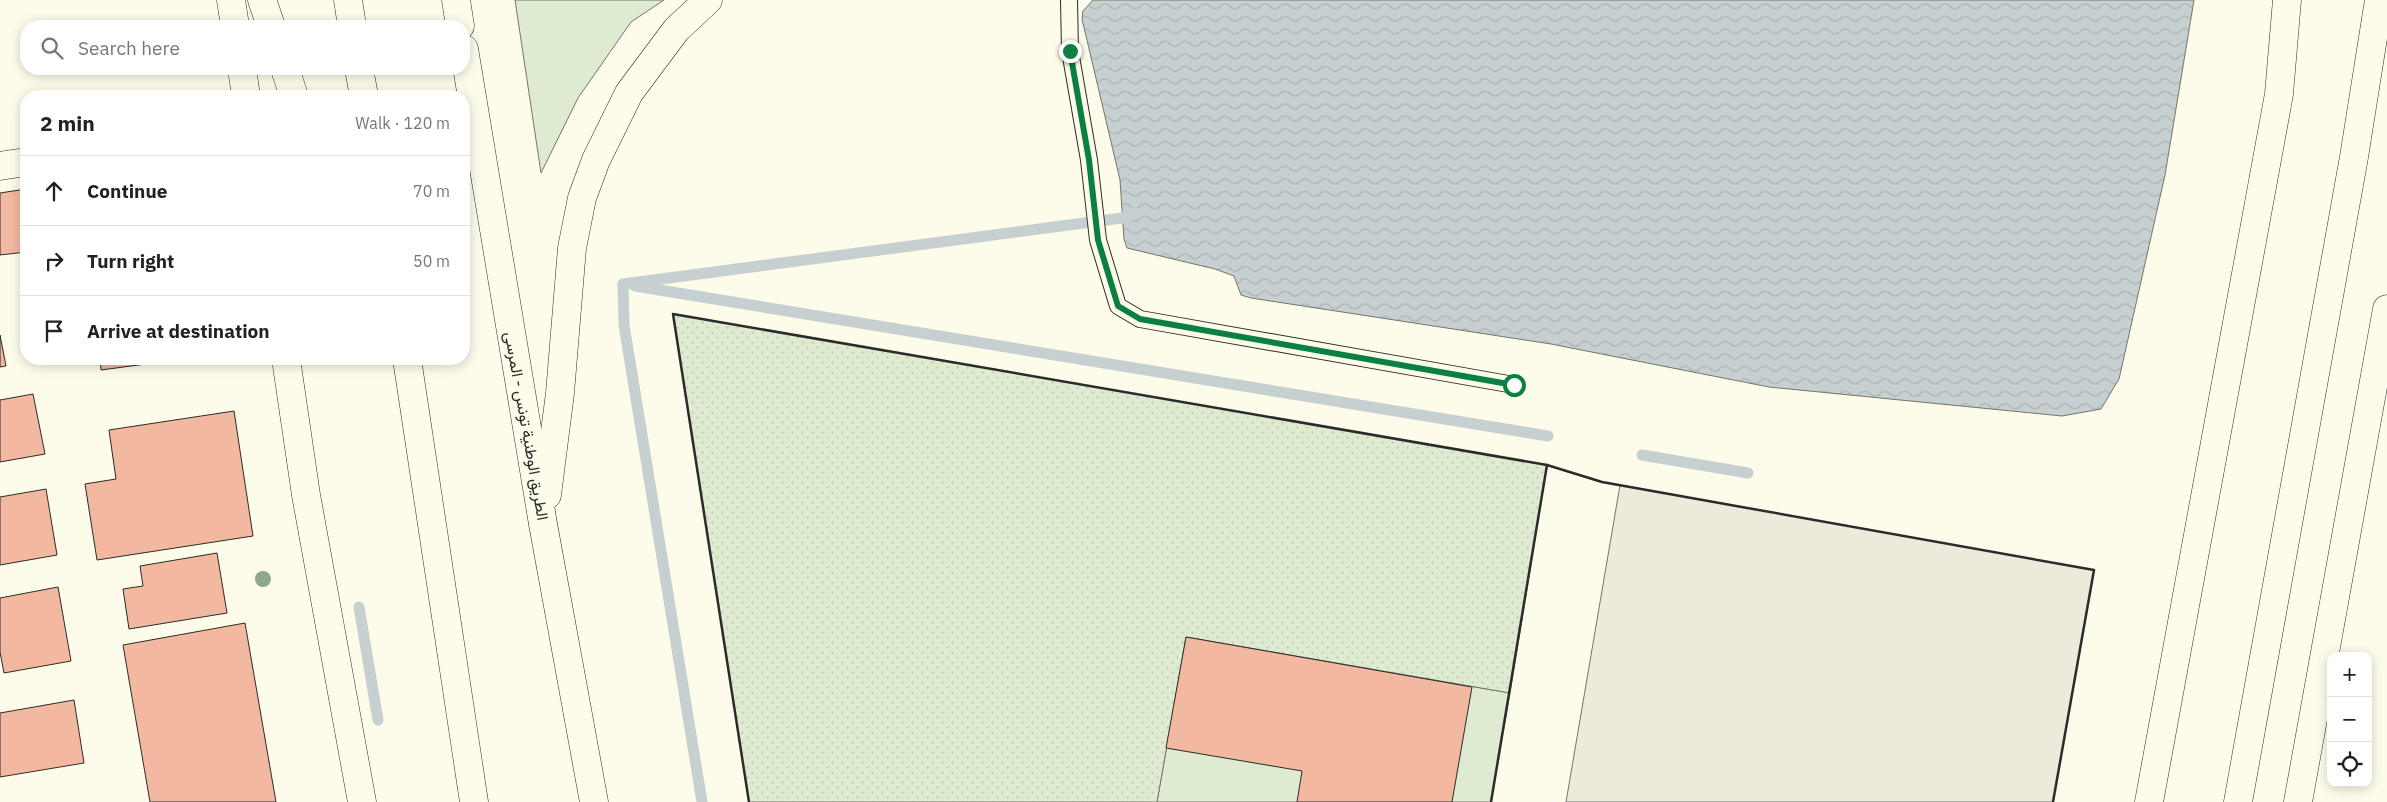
<!DOCTYPE html>
<html lang="en">
<head>
<meta charset="utf-8">
<style>
	:root { --surface:#fff; --page:#f2f2f2; --text:#222; --muted:#767676; --line:#e0e0e0 }
	body { margin:0; font-family:"IBM Plex Sans",Vazirmatn,sans-serif; background:var(--page); color:var(--text) }
	.controls { position:absolute; right:15px; bottom:15px; display:grid; overflow:hidden; border-radius:10px; box-shadow:0 2px 12px #0003 }
	.controls button { width:45px; height:45px; display:grid; place-items:center; padding:0; border:0; border-bottom:1px solid var(--line); background:var(--surface); color:var(--text); font:25px sans-serif }
	.stop { position:absolute; width:15px; height:15px; margin:-11px; border:4px solid #0b8043; border-radius:50%; background:#fff }
	.stop.end { background:#0b8043; border-color:#fff; box-shadow:0 1px 5px #0008 }
	.list { margin:0; padding:0; list-style:none }
	h2 { display:flex; justify-content:space-between; align-items:center; height:65px; margin:0; padding:0 20px; font-size:21px }
	h2 small { font-size:16px; font-weight:400; color:var(--muted) }
	.list li { display:grid; grid-template-columns:32px 1fr auto; gap:15px; align-items:center; box-sizing:border-box; height:70px; padding:0 20px; border-top:1px solid var(--line) }
	.list b { display:block; font-size:19px; white-space:nowrap }
	.list em { font-size:16px; font-style:normal; color:var(--muted) }
	.icon { flex:none; width:28px; height:28px; fill:none; stroke:currentColor; stroke-width:2; stroke-linecap:round; stroke-linejoin:round }
	.map { position:relative; flex:none; width:2387px; height:802px; overflow:hidden }
	.search { position:absolute; background:var(--surface); box-shadow:0 2px 12px #0003; left:20px; top:20px; width:450px; height:55px; display:flex; align-items:center; gap:12px; box-sizing:border-box; padding:0 18px; border-radius:20px; color:var(--muted); font-size:19px }
	.panel { position:absolute; background:var(--surface); box-shadow:0 2px 12px #0003; left:20px; top:90px; width:450px; height:275px; border-radius:20px }
	.map>svg:first-child { display:block }
</style>
</head>
<body>
<div class="map">
<svg width="2387" height="802" viewBox="0 0 2387 802">
	<defs>
		<pattern id="garden-dots" width="8" height="8" patternUnits="userSpaceOnUse" patternTransform="scale(1.25)"><rect width="8" height="8" fill="#deebd1"/><path d="M2 2h.1M6 6h.1" fill="none" stroke="#bfcab4" stroke-width="1.8" stroke-linecap="round"/></pattern>
		<pattern id="water-waves" width="16" height="10" patternUnits="userSpaceOnUse" patternTransform="scale(1.25)"><rect width="16" height="10" fill="#c7d0d0"/><path d="M0 5q4-4 8 0t8 0" fill="none" stroke="#abb3b3"/></pattern>
	</defs>
	<rect width="100%" height="100%" fill="#fdfbea"/>
	<!-- grass -->
	<g fill="#deebd1" stroke="#74746e">
		<path d="M515,0H664L631,22L578,98L541,173Z"/>
		<path d="M1186,637L1510,693L1491,802H1157Z"/>
	</g>
	<!-- garden -->
	<path fill="url(#garden-dots)" stroke="#74746e" d="M673,314L1547,465L1510,693L1186,637L1157,802H749Z"/>
	<!-- parking -->
	<path fill="#eceadb" stroke="#74746e" d="M1620,485L2094,570L2053,802H1566Z"/>
	<!-- water -->
	<path fill="url(#water-waves)" stroke="#74746e" d="M1093,0H2194L2165,175L2119,379L2101,409L2062,416L1769,387L1551,344L1251,298L1241,295L1234,276L1215,269L1127,248L1124,239L1120,180L1082,19L1083,11Z"/>
	<g fill="none" stroke-linecap="round" stroke-linejoin="round">
		<!-- stream -->
		<g stroke="#c7d0d0" stroke-width="11">
			<path d="M623,284L1122,218L1136,213"/>
			<path d="M623,284L624,325L702,802"/>
			<path d="M635,286L1548,436"/>
			<path d="M1642,455L1748,473"/>
			<path d="M359,607L378,720"/>
		</g>
	</g>
	<!-- building -->
	<g fill="#f2b8a0" stroke="#2b2b2b">
		<path d="M26,189V252L0,255V193Z"/>
		<path d="M0,335L6,366L0,367Z"/>
		<path d="M100,359H160L161,362L101,370Z"/>
		<path d="M33,394L45,454L0,462V400Z"/>
		<path d="M234,411L253,536L97,560L85,484L116,479L109,430Z"/>
		<path d="M46,489L57,555L0,565V497Z"/>
		<path d="M217,553L227,613L129,629L123,589L143,586L140,566Z"/>
		<path d="M58,587L71,661L4,673L0,652V598Z"/>
		<path d="M245,623L276,802H150L123,645Z"/>
		<path d="M1186,637L1472,687L1452,802H1297L1302,771L1166,748Z"/>
		<path d="M74,700L84,763L0,777V713Z"/>
	</g>
	<g fill="none" stroke-linecap="round" stroke-linejoin="round">
		<defs>
			<path id="lane" d="M1069,0L1070,51L1089,160L1098,240L1118,306L1140,319L1514,385"/>
			<g id="street">
				<path d="M0,166L26,162"/>
				<path d="M2298,802L2387,309"/>
			</g>
			<g id="secondary">
				<path d="M231,0L235,26"/>
				<path d="M242,69L246,96"/>
				<path d="M286,359L306,495L362,802"/>
				<path d="M2149,802L2279,94L2287,0"/>
				<path d="M2238,802L2354,157L2379,0"/>
			</g>
			<g id="highway">
				<path d="M262,0L271,26"/>
				<path d="M348,0L352,26"/>
				<path d="M456,0L460,26"/>
				<path d="M464,49L543,524L594,802"/>
				<path d="M285,69L294,96"/>
				<path d="M359,69L364,96"/>
				<path d="M407,359L474,802"/>
				<path d="M547,495L560,393L572,248L582,198L596,160L629,93L676,30L708,0"/>
			</g>
		</defs>
		<!-- lane casing -->
		<use href="#lane" stroke="#2b2b2b" stroke-width="18"/>
		<!-- street casing -->
		<use href="#street" stroke="#2b2b2b" stroke-width="29"/>
		<!-- secondary casing -->
		<use href="#secondary" stroke="#2b2b2b" stroke-width="29"/>
		<!-- highway casing -->
		<use href="#highway" stroke="#2b2b2b" stroke-width="29"/>
		<!-- lane -->
		<use href="#lane" stroke="#fdfbea" stroke-width="16"/>
		<!-- street -->
		<use href="#street" stroke="#fdfbea" stroke-width="28"/>
		<!-- secondary -->
		<use href="#secondary" stroke="#fdfbea" stroke-width="28"/>
		<!-- highway -->
		<use href="#highway" stroke="#fdfbea" stroke-width="28"/>
		<!-- wall -->
		<g stroke="#2b2b2b" stroke-width="2.5">
			<path d="M749,802L673,314L1547,465L1602,482L2094,570L2053,802"/>
			<path d="M1491,802L1547,465"/>
		</g>
	</g>
	<!-- trees -->
	<circle fill="#8ea78a" cx="263" cy="579" r="8"/>
	<g fill="none" stroke-linecap="round" stroke-linejoin="round">
		<!-- route -->
		<path stroke="#0b8043" stroke-width="6" d="M1070,51L1089,160L1098,240L1118,306L1140,319L1514,385"/>
	</g>
	<g text-anchor="middle" dominant-baseline="central" stroke-width="4" stroke-linejoin="round" paint-order="stroke">
		<!-- street labels -->
		<g font-size="16" fill="#2b2b2b" stroke="#fdfbea">
			<text transform="translate(527 426) rotate(80)">الطريق الوطنية تونس - المرسى</text>
		</g>
	</g>
</svg>
<div class="controls">
<button>+</button>
<button>−</button>
<button><svg class="icon" aria-label="locate" viewBox="0 0 24 24"><circle cx="12" cy="12" r="6"/><path d="M12 2v4M12 18v4M2 12h4M18 12h4"/></svg></button>
</div>
<div class="stop" style="left:1514px;top:385px"></div>
<div class="stop end" style="left:1070px;top:51px"></div>
<div class="search"><svg class="icon" aria-label="search" viewBox="0 0 24 24"><circle cx="10" cy="10" r="6"/><path d="M15 15l6 6"/></svg>Search here</div>
<section class="panel">
<h2>2 min<small>Walk · 120 m</small></h2>
<ul class="list">
<li><svg class="icon" aria-label="ahead" viewBox="0 0 24 24"><path d="M12 20V5M6 11l6-6 6 6"/></svg><div><b>Continue</b></div><em>70 m</em></li>
<li><svg class="icon" aria-label="right" viewBox="0 0 24 24"><path d="M7 20v-9h11M14 6l5 5-5 5"/></svg><div><b>Turn right</b></div><em>50 m</em></li>
<li><svg class="icon" aria-label="arrive" viewBox="0 0 24 24"><path d="M6 21V4h12l-3 4 3 4H6"/></svg><div><b>Arrive at destination</b></div></li>
</ul>
</section>
</div>
</body>
</html>
